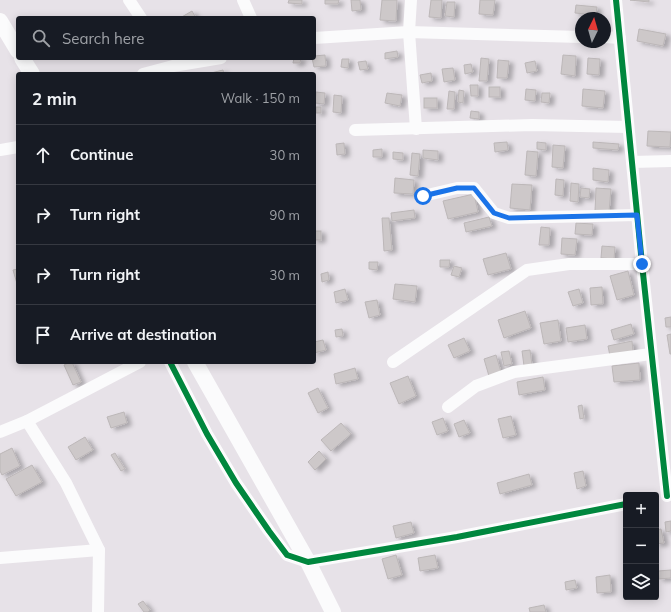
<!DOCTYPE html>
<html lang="en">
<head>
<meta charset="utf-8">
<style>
	:root { --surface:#171b24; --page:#242831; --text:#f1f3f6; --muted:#9ea1a6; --line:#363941 }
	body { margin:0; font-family:Mulish,sans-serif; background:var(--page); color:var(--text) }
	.controls { position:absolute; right:12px; bottom:12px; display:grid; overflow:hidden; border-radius:4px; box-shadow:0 2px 10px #0003 }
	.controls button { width:36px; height:36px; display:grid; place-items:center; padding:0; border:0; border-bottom:1px solid var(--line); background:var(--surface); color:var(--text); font:20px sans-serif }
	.compass { position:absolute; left:575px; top:12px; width:36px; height:36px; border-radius:50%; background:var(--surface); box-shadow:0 2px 10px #0003; rotate:5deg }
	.stop { position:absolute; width:12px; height:12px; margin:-9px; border:3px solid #1a73e8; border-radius:50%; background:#fff }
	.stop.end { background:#1a73e8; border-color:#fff; box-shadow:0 1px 4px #0008 }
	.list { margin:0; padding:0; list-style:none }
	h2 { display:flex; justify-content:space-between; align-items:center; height:52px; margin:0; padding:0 16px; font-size:17px }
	h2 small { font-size:13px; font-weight:400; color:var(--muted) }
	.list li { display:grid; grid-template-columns:26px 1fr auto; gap:12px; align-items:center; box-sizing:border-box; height:60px; padding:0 16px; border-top:1px solid var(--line) }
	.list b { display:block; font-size:15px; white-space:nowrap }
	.list em { font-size:13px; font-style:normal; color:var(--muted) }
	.icon { flex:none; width:22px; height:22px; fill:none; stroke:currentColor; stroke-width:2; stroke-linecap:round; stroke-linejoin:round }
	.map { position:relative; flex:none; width:671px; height:612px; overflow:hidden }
	.search { position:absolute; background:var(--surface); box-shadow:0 2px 10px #0003; left:16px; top:16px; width:300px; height:44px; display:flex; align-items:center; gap:10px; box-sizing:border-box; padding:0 14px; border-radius:4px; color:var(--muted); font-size:15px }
	.panel { position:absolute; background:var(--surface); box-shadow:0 2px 10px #0003; left:16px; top:72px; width:300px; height:292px; border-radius:4px }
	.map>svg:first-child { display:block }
</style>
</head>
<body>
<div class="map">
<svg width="671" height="612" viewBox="0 0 671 612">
	<defs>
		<filter id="shadow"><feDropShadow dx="4.5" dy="2.5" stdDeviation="2" flood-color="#0004"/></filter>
	</defs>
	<rect width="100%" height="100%" fill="#e7e2e8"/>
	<!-- building -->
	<g fill="#cdc8c9" stroke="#bcb7b8" filter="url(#shadow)">
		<path d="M289,0H302V4L288,3Z"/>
		<path d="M325,0H339L338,4H325Z"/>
		<path d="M351,0H360L361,10L352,11Z"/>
		<path d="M382,0H397L396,21L380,20Z"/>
		<path d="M431,0H442L441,18L429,17Z"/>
		<path d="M480,0H495L493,15L479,14Z"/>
		<path d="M630,0H649V2Z"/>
		<path d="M447,2H455L454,17L445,16Z"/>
		<path d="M576,5L597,7L596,15L575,13Z"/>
		<path d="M192,11L196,18H180Z"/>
		<path d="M639,29L666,34L663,46L637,41Z"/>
		<path d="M397,51L398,57L385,59V53Z"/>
		<path d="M325,55L326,66L314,67L312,58H314V56Z"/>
		<path d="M563,55L576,56L575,76L561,74Z"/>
		<path d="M294,58H301L300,63H293Z"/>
		<path d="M481,58L489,59L487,81H479Z"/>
		<path d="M588,58L600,59L599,75L587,74Z"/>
		<path d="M342,59H349L348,68L341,67Z"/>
		<path d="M498,60L509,61L507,78H497Z"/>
		<path d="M366,61L368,69L360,70L358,62Z"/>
		<path d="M535,61L537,71L527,73L525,63Z"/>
		<path d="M471,64L473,72L465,74L464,65Z"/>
		<path d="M453,68L455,80L444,82L442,69Z"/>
		<path d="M223,70L224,74H207Z"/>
		<path d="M431,73L432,81L422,83L420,75Z"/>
		<path d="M470,85H478V96H471Z"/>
		<rect x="489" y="87" width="11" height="10"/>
		<path d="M526,89L536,90L535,101L525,100Z"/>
		<path d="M583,89L605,91L603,108L582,106Z"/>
		<path d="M459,90L464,91L463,103L458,102Z"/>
		<path d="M449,91L455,92L454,109H447Z"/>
		<path d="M316,92L325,93L324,104L315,103Z"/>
		<path d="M387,93L402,95L400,106L385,103Z"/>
		<path d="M542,93H550L549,103L541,102Z"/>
		<path d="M334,95L342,96L341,113L333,112Z"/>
		<rect x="424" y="98" width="13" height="10"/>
		<rect x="316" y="107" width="5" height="6"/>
		<path d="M471,111L479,112V119L470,118Z"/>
		<path d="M648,131L671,132L670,147L647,146Z"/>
		<path d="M507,142L508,150L495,152L494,143Z"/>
		<path d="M537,142L546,143V150L537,149Z"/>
		<path d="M593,142L619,144L618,150L593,148Z"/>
		<path d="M344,143L345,154L337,155L336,144Z"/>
		<path d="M553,145L565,146L563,168L552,167Z"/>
		<path d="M382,149V157H373V150Z"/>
		<path d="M423,150L438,151V160L423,158Z"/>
		<path d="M527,151L538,152L536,176L525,175Z"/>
		<path d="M393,152L403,153V160L393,159Z"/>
		<path d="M412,153L420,154L418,176L410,175Z"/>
		<path d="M593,168L609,170L608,182L593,180Z"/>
		<path d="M395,178L414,180L413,194L394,193Z"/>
		<path d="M556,179L564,180L563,196L555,195Z"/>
		<path d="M571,183L579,184L578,202L570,201Z"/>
		<path d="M512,184L532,185L530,210L510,208Z"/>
		<path d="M581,188L590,189L589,198L580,197Z"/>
		<path d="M596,188L611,189L609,212L595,211Z"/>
		<path d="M474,194L478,212L448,219L443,201Z"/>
		<path d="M414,210L415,218L392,221L391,213Z"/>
		<path d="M489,217L492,226L466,232L464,223Z"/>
		<path d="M382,218H389L392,250L384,251Z"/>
		<path d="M576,223L593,224L592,235L575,234Z"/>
		<path d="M541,227L550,228L549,245H539Z"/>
		<rect x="314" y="231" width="7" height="9"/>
		<path d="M562,238L577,239L575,255L561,254Z"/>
		<path d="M602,246L615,247L614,259L601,258Z"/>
		<path d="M506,253L511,269L488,275L483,259Z"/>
		<path d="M440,260H450L449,267H440Z"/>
		<path d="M369,262H378L377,270L369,269Z"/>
		<path d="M454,266L462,268L459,277L451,275Z"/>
		<path d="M18,269V287L13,270Z"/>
		<path d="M628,271L634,295L617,300L610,276Z"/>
		<path d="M328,272L329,280L322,282L321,274Z"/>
		<path d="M395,284L417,286L415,302L393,299Z"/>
		<path d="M602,287L603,304L591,305L590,288Z"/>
		<path d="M345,289L348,300L336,303L334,292Z"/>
		<path d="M579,289L583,303L573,306L568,292Z"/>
		<path d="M377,300L380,315L369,318L365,302Z"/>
		<path d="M525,311L531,328L504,338L498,320Z"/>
		<path d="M671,317V327H666L665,318Z"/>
		<path d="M558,320L561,341L544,344L540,323Z"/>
		<path d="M631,324L634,334L614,340L611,330Z"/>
		<path d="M585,325L587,339L568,342L566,328Z"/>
		<path d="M342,329L343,336L336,337L335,330Z"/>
		<path d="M671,334V354H670L667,335Z"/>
		<path d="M464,338L470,351L454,358L448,345Z"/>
		<path d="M323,340L326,350L314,353V342Z"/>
		<path d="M632,341L633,351L610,356L608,346Z"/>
		<path d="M530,350L532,365L524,366L522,351Z"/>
		<path d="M509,351L512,364L504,366L501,352Z"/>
		<path d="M496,355L501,372L489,376L484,359Z"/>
		<path d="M70,362H72L81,382L73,385L64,365Z"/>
		<path d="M639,363L640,380L614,382L612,366Z"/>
		<path d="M355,368L358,379L336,384L334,374Z"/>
		<path d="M408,376L416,396L399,404L390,383Z"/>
		<path d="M543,377L545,390L519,395L517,382Z"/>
		<path d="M318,388L328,408L318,413L308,393Z"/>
		<path d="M582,405L584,418L580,419L578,406Z"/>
		<path d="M124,412L127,423L111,428L107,417Z"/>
		<path d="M511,416L516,435L503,438L498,419Z"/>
		<path d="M443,418L448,431L437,435L432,422Z"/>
		<path d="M464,420L470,433L459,437L454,424Z"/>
		<path d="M341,423L351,434L331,451L321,440Z"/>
		<path d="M85,437L93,450L76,460L68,447Z"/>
		<path d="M12,448L20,466L2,475L0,471V454Z"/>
		<path d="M319,451L326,459L315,470L308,462Z"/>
		<path d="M115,453L125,469L121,471L111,455Z"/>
		<path d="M32,465L42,482L16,496L6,479Z"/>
		<path d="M583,471L586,486L577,489L574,473Z"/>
		<path d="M529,474L532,485L500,494L497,483Z"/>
		<path d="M671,521V531L666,532L665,522Z"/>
		<path d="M411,522L414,533L396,538L393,526Z"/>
		<path d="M661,529L664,543L656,544V530Z"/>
		<path d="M396,555L402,575L388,579L382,559Z"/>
		<path d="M435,555L438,568L420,571L418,558Z"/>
		<path d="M671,570V578L659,579L658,571Z"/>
		<path d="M610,575L611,592L597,593L596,577Z"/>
		<path d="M575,580L577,588L566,590L565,582Z"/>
		<path d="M143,601L150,610L148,612H144L138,604Z"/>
		<path d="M544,605L546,612H530L529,608Z"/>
	</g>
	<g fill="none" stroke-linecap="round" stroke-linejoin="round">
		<!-- minor -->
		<g stroke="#fbfbfc" stroke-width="12">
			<path d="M129,0L141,18"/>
			<path d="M243,0L251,18"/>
			<path d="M411,0L409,32L416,129"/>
			<path d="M616,0L642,264L667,496"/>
			<path d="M605,37L620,38"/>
			<path d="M314,38L409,32L581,37"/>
			<path d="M143,74L173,66L221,58"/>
			<path d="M355,130L532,125L628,127"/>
			<path d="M0,150L18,147"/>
			<path d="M632,162L671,161"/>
			<path d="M423,196L457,188H474L494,213L509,218L637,215"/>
			<path d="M170,362L207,434L236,483L269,531L287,555L308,562L457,537L626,504"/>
			<path d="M393,362L527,270L569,264H642"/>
			<path d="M448,407L476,386L514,372L651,354"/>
			<path d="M27,421L66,483L99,550L98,612"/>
			<path d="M0,432L27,421L140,362"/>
			<path d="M0,558L99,550"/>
		</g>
		<!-- major -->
		<g stroke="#fbfbfc" stroke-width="16">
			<path d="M0,21L18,51"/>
			<path d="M22,58L32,74"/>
			<path d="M195,362L308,562L333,612"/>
		</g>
		<defs>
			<g id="cycleway">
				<path d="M616,0L642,264L667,496"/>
				<path d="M170,362L207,434L236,483L269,531L287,555L308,562L457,537L626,504"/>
			</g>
		</defs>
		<!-- cycleway casing -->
		<use href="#cycleway" stroke="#fff" stroke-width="8"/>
		<!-- cycleway -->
		<use href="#cycleway" stroke="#00873e" stroke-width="6"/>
	</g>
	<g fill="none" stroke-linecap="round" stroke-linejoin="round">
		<!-- route -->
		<path stroke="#1a73e8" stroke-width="5" d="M423,196L457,188H474L494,213L509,218L637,215L642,264"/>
	</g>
</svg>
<div class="controls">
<button>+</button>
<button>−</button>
<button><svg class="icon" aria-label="layers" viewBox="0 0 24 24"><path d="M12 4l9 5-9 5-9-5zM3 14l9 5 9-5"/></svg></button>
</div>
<svg class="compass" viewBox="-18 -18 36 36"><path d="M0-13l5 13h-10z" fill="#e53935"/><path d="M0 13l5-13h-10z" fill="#9ea1a6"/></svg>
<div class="stop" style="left:423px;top:196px"></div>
<div class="stop end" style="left:642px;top:264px"></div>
<div class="search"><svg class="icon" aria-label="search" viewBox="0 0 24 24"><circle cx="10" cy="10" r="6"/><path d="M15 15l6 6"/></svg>Search here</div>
<section class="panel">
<h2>2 min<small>Walk · 150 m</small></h2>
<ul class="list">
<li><svg class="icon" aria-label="ahead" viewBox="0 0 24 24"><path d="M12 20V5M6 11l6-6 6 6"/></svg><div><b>Continue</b></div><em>30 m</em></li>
<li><svg class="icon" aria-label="right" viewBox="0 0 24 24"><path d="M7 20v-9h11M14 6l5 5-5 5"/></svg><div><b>Turn right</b></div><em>90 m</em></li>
<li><svg class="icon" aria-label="right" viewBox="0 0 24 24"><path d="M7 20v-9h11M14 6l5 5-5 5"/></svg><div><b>Turn right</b></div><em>30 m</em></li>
<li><svg class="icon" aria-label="arrive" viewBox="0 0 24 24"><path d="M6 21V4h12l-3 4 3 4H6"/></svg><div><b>Arrive at destination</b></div></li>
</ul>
</section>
</div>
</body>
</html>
